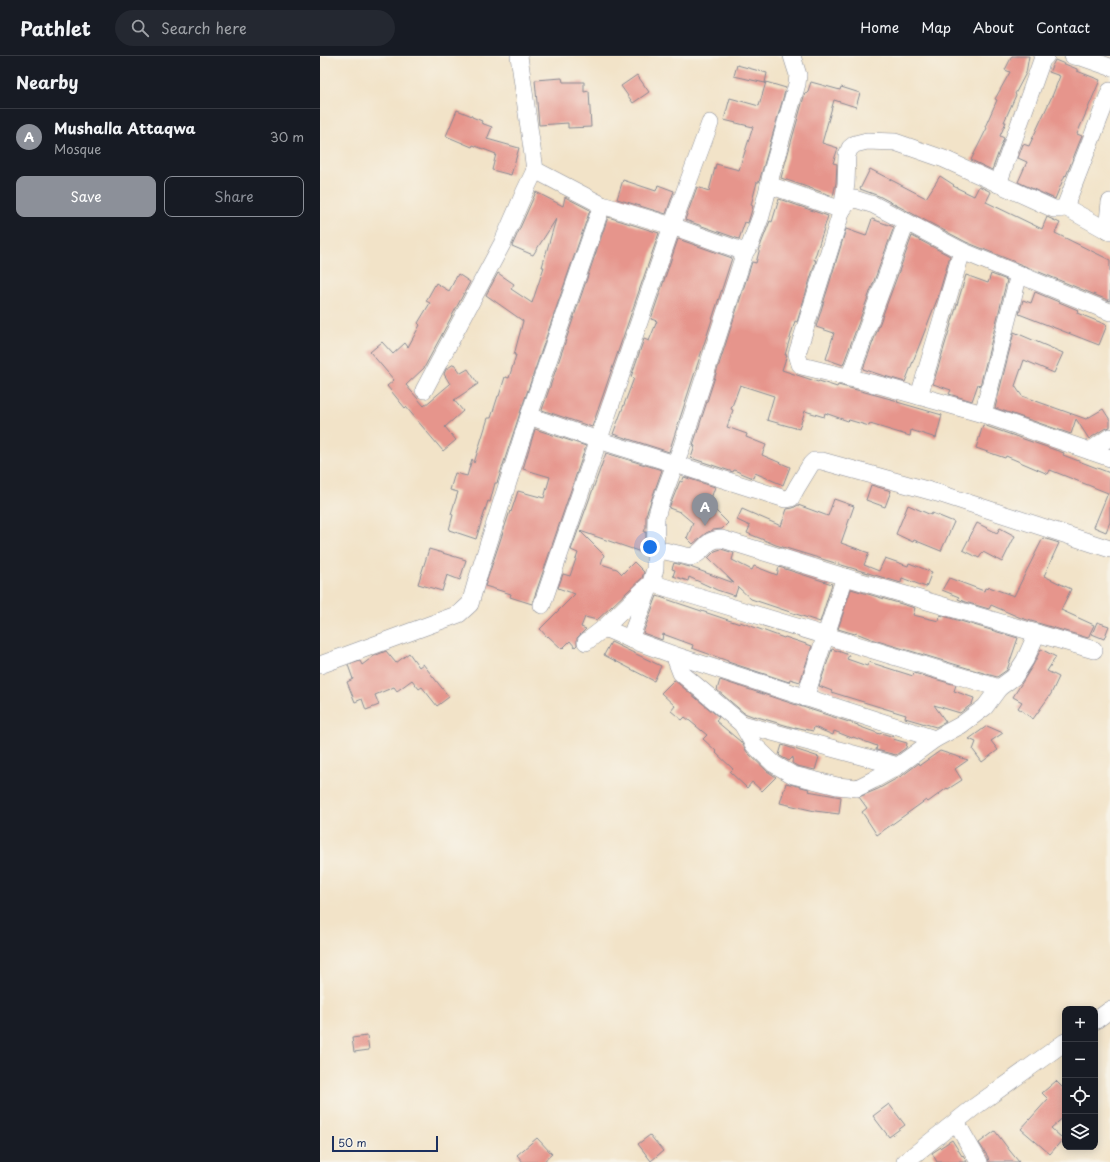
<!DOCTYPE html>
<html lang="en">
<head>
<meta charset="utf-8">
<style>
	:root { --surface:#171b24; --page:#242831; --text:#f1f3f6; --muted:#9ea1a6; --line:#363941; --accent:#8c9099 }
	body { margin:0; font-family:"Playpen Sans",sans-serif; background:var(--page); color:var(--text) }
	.controls { position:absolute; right:12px; bottom:12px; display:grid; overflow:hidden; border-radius:8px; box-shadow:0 2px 10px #0003 }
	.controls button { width:36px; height:36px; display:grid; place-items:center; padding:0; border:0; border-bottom:1px solid var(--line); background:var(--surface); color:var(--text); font:20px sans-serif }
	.scale { position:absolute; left:12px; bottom:10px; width:106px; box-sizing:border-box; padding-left:4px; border:2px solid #1b2f5e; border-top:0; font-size:11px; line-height:14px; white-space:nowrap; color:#1b2f5e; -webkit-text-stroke:3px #f7f3e8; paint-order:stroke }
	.you { position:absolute; left:330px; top:491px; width:14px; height:14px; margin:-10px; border:3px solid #fff; border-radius:50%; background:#1a73e8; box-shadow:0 0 0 6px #1a73e833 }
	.badge { display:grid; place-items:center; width:26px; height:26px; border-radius:50%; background:var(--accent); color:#fff; font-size:13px; font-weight:700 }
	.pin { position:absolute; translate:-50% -33px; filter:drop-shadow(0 1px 2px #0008) }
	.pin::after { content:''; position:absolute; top:21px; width:14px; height:12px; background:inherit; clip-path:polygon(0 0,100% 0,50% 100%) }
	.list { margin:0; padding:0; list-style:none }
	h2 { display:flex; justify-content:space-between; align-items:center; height:52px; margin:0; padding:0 16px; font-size:17px }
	h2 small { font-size:13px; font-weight:400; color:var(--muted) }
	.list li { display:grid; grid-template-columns:26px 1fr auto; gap:12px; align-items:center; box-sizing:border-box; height:56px; padding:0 16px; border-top:1px solid var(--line) }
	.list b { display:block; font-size:15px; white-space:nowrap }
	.list p { margin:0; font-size:13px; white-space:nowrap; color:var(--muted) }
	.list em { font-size:13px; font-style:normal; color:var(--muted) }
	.actions { display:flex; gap:8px; padding:12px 16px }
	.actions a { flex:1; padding:9px 0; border:1px solid var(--accent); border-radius:8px; text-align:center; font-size:14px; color:var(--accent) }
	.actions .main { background:var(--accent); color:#fff }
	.icon { flex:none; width:22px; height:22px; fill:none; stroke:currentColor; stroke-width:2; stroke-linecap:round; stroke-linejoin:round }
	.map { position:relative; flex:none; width:790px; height:1106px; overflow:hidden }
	header { display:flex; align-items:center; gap:24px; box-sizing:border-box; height:56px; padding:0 20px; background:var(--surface); border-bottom:1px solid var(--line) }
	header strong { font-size:19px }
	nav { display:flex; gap:22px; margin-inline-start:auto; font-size:14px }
	.search { width:280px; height:36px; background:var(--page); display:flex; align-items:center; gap:10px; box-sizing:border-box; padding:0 14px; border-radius:22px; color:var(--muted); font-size:15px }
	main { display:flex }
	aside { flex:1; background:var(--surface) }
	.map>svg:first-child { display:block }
</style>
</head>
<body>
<header>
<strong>Pathlet</strong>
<div class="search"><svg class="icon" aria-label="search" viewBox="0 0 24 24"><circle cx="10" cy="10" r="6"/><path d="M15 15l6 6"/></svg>Search here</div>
<nav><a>Home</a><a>Map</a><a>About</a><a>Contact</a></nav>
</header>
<main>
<aside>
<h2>Nearby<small></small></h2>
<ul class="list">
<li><span class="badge">A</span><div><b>Mushalla Attaqwa</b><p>Mosque</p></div><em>30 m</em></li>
</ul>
<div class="actions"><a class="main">Save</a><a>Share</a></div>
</aside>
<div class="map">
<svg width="790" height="1106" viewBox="0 0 790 1106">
	<rect width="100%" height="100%" fill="#f7f3e8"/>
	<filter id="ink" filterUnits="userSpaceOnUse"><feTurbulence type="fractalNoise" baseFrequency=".025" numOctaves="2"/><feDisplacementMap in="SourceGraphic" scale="8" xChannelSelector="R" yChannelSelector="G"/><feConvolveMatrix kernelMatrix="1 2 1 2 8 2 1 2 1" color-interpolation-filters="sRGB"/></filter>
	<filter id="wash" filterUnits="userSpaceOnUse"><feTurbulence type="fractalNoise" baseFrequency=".012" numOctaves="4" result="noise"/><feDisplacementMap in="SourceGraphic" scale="16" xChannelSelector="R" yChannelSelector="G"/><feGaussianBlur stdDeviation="0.9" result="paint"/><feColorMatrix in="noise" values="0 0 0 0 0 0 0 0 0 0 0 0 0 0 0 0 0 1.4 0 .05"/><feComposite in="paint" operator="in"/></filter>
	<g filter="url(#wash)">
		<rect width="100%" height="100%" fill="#f2e3c8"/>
		<g id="blocks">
			<!-- building -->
			<g fill="#e6958c">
				<path d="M692,0H709L706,17L695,38L696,39L684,66H686L680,80L684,82L672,114L651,104L667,72L665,71L677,44L675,43L690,16L685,14Z"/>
				<path d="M735,4L757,13V15L780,24L757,78L762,80L746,120L745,119L735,143L698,126L707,106L698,102L703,88L709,90L733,38L740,20L729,16Z"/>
				<path d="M417,9L447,17L445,27L414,20Z"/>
				<path d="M317,19L329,36L313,47L301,30Z"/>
				<path d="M242,22L243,26H264V36L269,35L271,71L248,72V67L219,69L215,24Z"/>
				<path d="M446,26L466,32L439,126H437L431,149L433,150L431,157L428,167L425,166L419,183L365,164L377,131L389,135L396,108L419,114L433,71L404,64L410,42L439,50Z"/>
				<path d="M491,26L520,34L521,31L540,37L536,51L514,44L502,87L518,92L513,107L517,108L516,127L513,140L461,122L485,37L487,38Z"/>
				<path d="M137,54L152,60V61L162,65L161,67L172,71L167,83L199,92L191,119L172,114L176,98L153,89L152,91L126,80Z"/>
				<path d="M550,113L606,142L620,120L634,129L633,130L654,140L659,130L671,136L666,146L722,173L727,161L740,167L735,177L790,204V245L646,186L559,140L540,133Z"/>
				<path d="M303,124L336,135L338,129L354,135L346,158L297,143Z"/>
				<path d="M216,136L243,150L245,141L270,154L200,357L177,427H175L170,446L168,445L156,483L129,474L133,459L131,458L138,436L130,434L135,417L147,420L152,403L154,407L168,362H171L178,340H179L185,321L189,322L196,299H194L203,265L166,239L178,217L194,228L191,233L212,247L224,211H222L236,163L213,199L192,190Z"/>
				<path d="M459,143L508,160L494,204H496L477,266L475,265L465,299H467L462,314L498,326L499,325L517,331L518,329L552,338L578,345L577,346L622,359L616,382L591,374L590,380L550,368L549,370L529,364L528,365L505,357L504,361L485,355L479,373L447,364L454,340L420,329L411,353L413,354L407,371L427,378L426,381L446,389L442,399L470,411L463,429L435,417L433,422L414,414L413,416L371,402L375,390L373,389L432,206L436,207L441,188L450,165L452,166Z"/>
				<path d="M288,161L339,177L272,371L222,354Z"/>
				<path d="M552,163L574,171L523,309L506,303L514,277L496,271L526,173L546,180Z"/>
				<path d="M592,180L630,200L618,241L585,326L561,319L543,313Z"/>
				<path d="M358,183L412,202L349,396L293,378L314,322L311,321L324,283L329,285L337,265L331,263Z"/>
				<path d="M138,218L150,226L104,312L86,329L104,350L130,328L124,318L126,313L134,308L141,317L148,313L158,328L134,344L143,355L125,371L136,384L123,395L86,351L85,352L67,330L74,324L50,296L62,286L73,298L85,287L88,291L100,269L98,267L110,247L106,245L116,227L129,235Z"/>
				<path d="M671,218L687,224L660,330L658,328L652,345L629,338L631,334L613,328L646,219L668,227Z"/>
				<path d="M715,236L758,254L757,257L787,269L779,289L699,258L703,244L711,247Z"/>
				<path d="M694,276L743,297L734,317L704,304L695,330L702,340L766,363L783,353L790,364V371L784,373L769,383L756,363L751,378L675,352Z"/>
				<path d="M663,369L744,397L743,399L790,417V466L786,476L774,471L788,437L730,414L728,418L686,400L685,402L656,392Z"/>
				<path d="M215,373L266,390L212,548L190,541L191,538L165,530L190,455L191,456L198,435L224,442L230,421L203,413Z"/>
				<path d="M286,397L342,414L326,459V471L324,476H326V482L321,496L260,475L284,499L281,508L297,513L302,518L314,506L324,516L322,522L277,564L265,561L261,571L266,573L257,582V589L255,591L250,585L242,593L228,580L227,581L220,573L255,538L238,532L243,518L250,520L258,497L251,494Z"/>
				<path d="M364,421L395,431L389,448L408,467L402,473L393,474L386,477L373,488L366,481L367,482L373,467L360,456L349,452L360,425L362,426Z"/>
				<path d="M551,429L571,435L565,451L546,444Z"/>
				<path d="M514,443L534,450L521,487L549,497L544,509L559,515L565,502L588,510L589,507L612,516L606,531L582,522L581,527L456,489L427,477L430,470L417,464L422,453L461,470L467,453L473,452L478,449L508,460Z"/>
				<path d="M588,449L611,459L612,457L634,466L621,495L594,484L593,486L576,478Z"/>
				<path d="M657,467L677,477L680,472L695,480L682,506L663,496L659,502L643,494Z"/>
				<path d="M723,482L739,487L724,520L751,533L741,554L774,569L768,582L701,562L671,549L669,553L645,546L638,543L639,541L622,534L629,522L664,535L665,532L668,533L669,531L694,540Z"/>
				<path d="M109,493L146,504L140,524L127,519L122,535L98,528Z"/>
				<path d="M401,493L414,497L412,504L432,514L434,510L457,519L459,511L512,528L500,566L431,543L418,531L415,540L397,534L369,521L368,525L353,520L355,514L352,513L354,507L370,511L414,527L388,502L395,495Z"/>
				<path d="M531,533L595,552L593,559L619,565L620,559L698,582L687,614L677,621L554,584L536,577L535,578L518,573Z"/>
				<path d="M337,540L420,568V566L464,582L465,581L492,590L480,626L470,623L469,626L408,606V605L372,592L373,589L343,578L342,584L323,577Z"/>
				<path d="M777,566L789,570L784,583L772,578Z"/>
				<path d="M291,586L341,610L334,625L284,599Z"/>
				<path d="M512,593L529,599L527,603L547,610L549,606L593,620L594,617L636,629L634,635L654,642L652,648L640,657L614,649L626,666L616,671L585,662L586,659L511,636L512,635L499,630Z"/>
				<path d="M721,593L736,601L727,615L739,621L731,638L713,663L698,652L702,646L693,641L713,609Z"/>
				<path d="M66,595L76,607L89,597L99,611L103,608L129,641L117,650L102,631L99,633L92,624L77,635L74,631L55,639L59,649L46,654L42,643L35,646L27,626L33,623L28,609L40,605L42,609L54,600Z"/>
				<path d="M354,624L399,661L396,665L421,686L427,696L447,715L456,721L442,735L432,726L427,732L410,716L413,713L396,697L397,696L383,683L387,679L365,661L362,664L351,655L355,650L341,637Z"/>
				<path d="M400,624L538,669V670L560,678L561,677L574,681L573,683L587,687L586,692L576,699L556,694L557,690L533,681L532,682L514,675L513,679L494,671L493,675L475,671V672L434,660V661L432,660L424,657L397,634Z"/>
				<path d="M667,670L683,677L671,685L678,694L662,706L653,694L656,686L649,683Z"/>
				<path d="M462,689L499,701L495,714L477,710L472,707L473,701L469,705L460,700L459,699Z"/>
				<path d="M620,695L648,704L635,713L642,724L628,733L627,732L608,746L606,744L557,779L542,756L547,752L539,741L558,733L583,719L599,707L600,709Z"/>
				<path d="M466,727L489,733L488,735L521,741L519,758L495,755L460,747Z"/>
				<path d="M47,980L49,994L34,996L32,982Z"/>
				<path d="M736,1025L745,1034V1060L731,1072L743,1083L730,1098L701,1073L728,1043L722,1037Z"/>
				<path d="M569,1048L585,1069L569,1081L553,1060Z"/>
				<path d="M675,1075L690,1095L699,1106H669L668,1101L659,1087Z"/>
				<path d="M330,1079L343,1095L331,1105L318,1088Z"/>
				<path d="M217,1082L232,1098L223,1106H203L197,1099Z"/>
				<path d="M632,1084L642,1100L643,1099L647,1106H617L612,1097Z"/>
			</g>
		</g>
	</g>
	<g filter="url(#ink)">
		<use href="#blocks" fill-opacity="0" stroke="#868993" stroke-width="1"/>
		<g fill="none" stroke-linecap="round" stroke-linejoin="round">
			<defs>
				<g id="minor">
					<path d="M199,0L215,114L282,149L352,170L425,196L430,189L441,160L449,129L522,154L529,145L535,143L554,149L642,195L790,256"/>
					<path d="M753,0L764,2L790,11"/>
					<path d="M790,35L745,151L740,153H734L624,103L575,86L547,85L535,88L530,92L527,99L526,128L522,154L477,298L480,308L482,310L563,330L663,358L790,402"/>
					<path d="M678,128L722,4L726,0"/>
					<path d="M449,129L451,119L477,28L478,19L472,0"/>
					<path d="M282,149L209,360L278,384L355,408L362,390L425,196"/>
					<path d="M745,151L790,176"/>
					<path d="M787,175L790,146"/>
					<path d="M529,322L586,167"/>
					<path d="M104,334L182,188L205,135L215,114"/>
					<path d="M599,340L642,195"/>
					<path d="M663,358L699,218"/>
					<path d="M770,395L790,381"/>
					<path d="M336,493L371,501C386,496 384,483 402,483L525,521L774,594"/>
					<path d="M222,549L352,170L390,67"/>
					<path d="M284,572L310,583L354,599L615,683L641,669L665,651L679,632L694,621L705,604L717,577"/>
					<path d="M310,583L331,527L679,632"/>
					<path d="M266,586L284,572L331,527L335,513L336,462L339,451L355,408L465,443L471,442L477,431L491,408L494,405H502L621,438L790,493"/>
					<path d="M354,599L361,617L422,668L434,689L454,708L473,719L517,730L537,732L553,724L578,710L615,683"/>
					<path d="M0,609L139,558L150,548L156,527L209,360"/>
					<path d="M485,642L525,521"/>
					<path d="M422,668L578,710"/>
					<path d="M775,965L790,954"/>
					<path d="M636,1066L659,1106"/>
					<path d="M585,1106L653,1052L745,986"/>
				</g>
			</defs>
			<!-- minor casing -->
			<use href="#minor" stroke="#868993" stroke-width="18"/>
			<!-- minor -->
			<use href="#minor" stroke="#fff" stroke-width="17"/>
		</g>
	</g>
</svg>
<div class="controls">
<button>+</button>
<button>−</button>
<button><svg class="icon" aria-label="locate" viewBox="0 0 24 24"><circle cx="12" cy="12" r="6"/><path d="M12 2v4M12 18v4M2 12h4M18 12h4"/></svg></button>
<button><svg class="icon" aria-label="layers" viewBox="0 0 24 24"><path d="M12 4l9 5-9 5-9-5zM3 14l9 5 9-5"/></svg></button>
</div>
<div class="scale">50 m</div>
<div class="you"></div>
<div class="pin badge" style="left:385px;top:470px">A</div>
</div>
</main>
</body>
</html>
